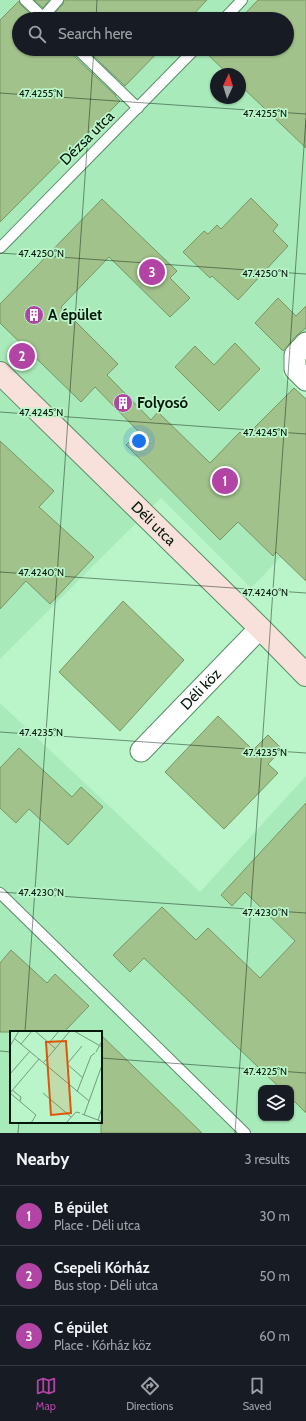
<!DOCTYPE html>
<html lang="en">
<head>
<meta charset="utf-8">
<style>
	:root { --surface:#171b24; --page:#242831; --text:#f1f3f6; --muted:#9ea1a6; --line:#363941; --accent:#b144a4 }
	body { margin:0; font-family:Cabin,sans-serif; background:var(--page); color:var(--text) }
	.controls { position:absolute; right:12px; bottom:12px; display:grid; overflow:hidden; border-radius:8px; box-shadow:0 1px 3px #0004 }
	.controls button { width:36px; height:36px; display:grid; place-items:center; padding:0; border:0; border-bottom:1px solid var(--line); background:var(--surface); color:var(--text); font:20px sans-serif }
	.compass { position:absolute; left:210px; top:68px; width:36px; height:36px; border-radius:50%; background:var(--surface); box-shadow:0 1px 3px #0004; rotate:4deg }
	.you { position:absolute; left:139px; top:441px; width:14px; height:14px; margin:-10px; border:3px solid #fff; border-radius:50%; background:#1a73e8; box-shadow:0 0 0 6px #1a73e833 }
	.badge { display:grid; place-items:center; width:26px; height:26px; border-radius:50%; background:var(--accent); color:#fff; font-size:13px; font-weight:700 }
	.pin { position:absolute; translate:-50% -50%; border:2px solid #fff; box-shadow:0 1px 4px #0006 }
	.list { margin:0; padding:0; list-style:none }
	h2 { display:flex; justify-content:space-between; align-items:center; height:52px; margin:0; padding:0 16px; font-size:17px }
	h2 small { font-size:13px; font-weight:400; color:var(--muted) }
	.list li { display:grid; grid-template-columns:26px 1fr auto; gap:12px; align-items:center; box-sizing:border-box; height:60px; padding:0 16px; border-top:1px solid var(--line) }
	.list b { display:block; font-size:15px; white-space:nowrap }
	.list p { margin:0; font-size:13px; white-space:nowrap; color:var(--muted) }
	.list em { font-size:13px; font-style:normal; color:var(--muted) }
	.icon { flex:none; width:22px; height:22px; fill:none; stroke:currentColor; stroke-width:2; stroke-linecap:round; stroke-linejoin:round }
	.map { position:relative; flex:none; width:306px; height:1133px; overflow:hidden }
	.search { position:absolute; background:var(--surface); box-shadow:0 1px 3px #0004; left:12px; right:12px; top:12px; height:44px; display:flex; align-items:center; gap:10px; box-sizing:border-box; padding:0 14px; border-radius:22px; color:var(--muted); font-size:15px }
	.sheet { height:232px; background:var(--surface) }
	nav { display:flex; justify-content:space-around; align-items:center; box-sizing:border-box; height:56px; border-top:1px solid var(--line); background:var(--surface); font-size:11px; color:var(--muted) }
	nav a { display:grid; justify-items:center; gap:2px }
	nav .on { color:var(--accent) }
	.map>svg:first-child { display:block }
</style>
</head>
<body>
<div class="map">
<svg width="306" height="1133" viewBox="0 0 306 1133">
	<rect width="100%" height="100%" fill="#baf4c9"/>
	<!-- built -->
	<g fill="#a9eaba" fill-rule="evenodd">
		<path d="M0,0H306V334L284,355L283,376L306,399V531L251,588L161,498L0,659ZM19,19H287V49H19ZM216,74H240V98H216Z"/>
		<path d="M0,703L200,892L306,776V1133H0ZM11,1032H101V1122H11ZM261,1088H291V1118H261Z"/>
	</g>
	<!-- building -->
	<g fill="#a2c28c" stroke="#789662">
		<path d="M34,0H49L43,8Z"/>
		<path d="M64,0H207L189,19H51V17L63,4Z"/>
		<path d="M258,0H306V148L240,85V74H228L202,49H287V19H240Z"/>
		<path d="M19,1L21,5L36,19H19V49H71L72,54L116,96H115L120,101L0,222V20Z"/>
		<path d="M86,49H161L125,86Z"/>
		<path d="M251,198L278,225L273,231L288,246L238,300L212,276L210,278L183,252L204,231L208,234L217,225L221,229Z"/>
		<path d="M102,199L177,271L170,278L190,298L170,317L109,257L61,307L118,364L107,375L151,420L158,412L210,463L240,432L245,437L294,388L306,399V581L276,552L273,556L238,522L220,540L126,445L139,432L95,387L81,402L0,323V304Z"/>
		<path d="M278,298L296,316L306,306V328L297,335L283,351L255,323Z"/>
		<path d="M235,343L260,369L219,411L175,367L195,346L214,365Z"/>
		<path d="M0,441L54,491L39,507L94,557L50,604L26,581L0,609Z"/>
		<path d="M123,601L184,660L120,731L59,672Z"/>
		<path d="M218,716L253,750L268,735L282,749L268,764L278,773L224,829L165,772Z"/>
		<path d="M19,748L72,797L81,787L103,807L68,845L29,809L16,823L0,808V768Z"/>
		<path d="M306,803V1113L291,1098V1088H280L144,958L130,972L113,955L162,907L196,940L208,928L260,978L295,941L245,892L232,906L221,895Z"/>
		<path d="M11,950L47,983L55,974L89,1006L64,1032H0V963Z"/>
		<path d="M101,1035L202,1133H101Z"/>
	</g>
	<g fill="none" stroke-linecap="round" stroke-linejoin="round">
		<defs>
			<g id="lane">
				<path d="M25,0L45,19"/>
				<path d="M43,17L58,0"/>
				<path d="M224,19L242,0"/>
				<path d="M77,49L138,108"/>
				<path d="M0,248L195,49"/>
				<path d="M0,893L245,1133"/>
			</g>
			<g id="street">
				<path d="M306,343L295,355V369L306,380"/>
				<path id="s1" d="M141,751L260,628"/>
			</g>
			<g id="secondary">
				<path id="s2" d="M0,373L260,628L306,675"/>
			</g>
		</defs>
		<!-- lane casing -->
		<use href="#lane" stroke="#578e68" stroke-width="12"/>
		<!-- street casing -->
		<use href="#street" stroke="#578e68" stroke-width="23"/>
		<!-- secondary casing -->
		<use href="#secondary" stroke="#578e68" stroke-width="24"/>
		<!-- lane -->
		<use href="#lane" stroke="#fff" stroke-width="10"/>
		<!-- street -->
		<use href="#street" stroke="#fff" stroke-width="21"/>
		<!-- secondary -->
		<use href="#secondary" stroke="#f8e0db" stroke-width="22"/>
	</g>
	<!-- ticks -->
	<path fill="none" stroke="#03180a" stroke-width="1" stroke-opacity="0.45" d="M96,19L97,0M0,93L306,114M0,253L306,274M0,412L306,434M0,572L306,593M0,732L306,753M0,892L306,913M25,1032L94,49M0,1051L11,1052M101,1058L306,1073M18,1133L19,1122M235,1133L306,118"/>
	<!-- icons -->
	<defs>
		<symbol id="building-disc" viewBox="-11 -11 22 22"><circle r="9.5" fill="#b144a4" stroke="#baf4c9"/><path d="M-4-6H4V6H1V3H-1V6H-4ZM-2.5-4.3h1.7v1.8h-1.7ZM.8-4.3h1.7v1.8H.8ZM-2.5-1h1.7V.8h-1.7ZM.8-1h1.7V.8H.8Z" fill="#fff"/></symbol>
	</defs>
	<g fill-rule="evenodd">
		<use href="#building-disc" x="23" y="304" width="22" height="22"/>
		<use href="#building-disc" x="112" y="392" width="22" height="22"/>
	</g>
	<g text-anchor="middle" dominant-baseline="central" stroke-width="3.5" stroke-linejoin="round" paint-order="stroke">
		<!-- street labels -->
		<g font-size="15" fill="#03180a" stroke="#baf4c9">
			<text transform="translate(87 138) rotate(-45)">Dézsa utca</text>
			<text stroke="none"><textPath href="#s2" startOffset="215">Déli utca</textPath></text>
			<text stroke="none"><textPath href="#s1" startOffset="86">Déli köz</textPath></text>
		</g>
		<!-- poi labels -->
		<g font-size="15" font-weight="bold" fill="#03180a" stroke="#baf4c9" text-anchor="start">
			<text x="48" y="315">A épület</text>
			<text x="137" y="403">Folyosó</text>
		</g>
	</g>
	<!-- overview -->
	<g transform="translate(10 1031)">
		<rect width="92" height="92" fill="#baf4c9"/>
		<path fill="none" stroke="#719c7d" stroke-width="1" d="M25,0L46,18M64,0L92,16M5,8L79,70M39,12L49,0M11,13L22,0M0,15L9,0M72,15L57,33L73,47M86,21L92,10M34,31L60,0M0,43L20,20M2,59L11,66L10,70M67,61L81,25L85,22M33,62L61,86M92,77L88,89L92,91M72,83L88,89M74,84L92,34M21,92L26,84L0,62L29,28M56,92L66,81L70,82"/>
		<path fill="#dd560c" fill-opacity="0.15" stroke="#dd560c" stroke-width="2" d="M56,10L61,82L41,84L36,11Z"/>
		<rect width="92" height="92" fill="none" stroke="#03180a" stroke-width="2"/>
	</g>
	<g font-size="10" text-anchor="middle" fill="#03180a" stroke="#baf4c9" stroke-width="3.5" stroke-linejoin="round" paint-order="stroke">
		<text x="41" y="97">47.4255°N</text>
		<text x="265" y="117">47.4255°N</text>
		<text x="41" y="257">47.4250°N</text>
		<text x="265" y="277">47.4250°N</text>
		<text x="41" y="416">47.4245°N</text>
		<text x="265" y="436">47.4245°N</text>
		<text x="41" y="576">47.4240°N</text>
		<text x="265" y="596">47.4240°N</text>
		<text x="41" y="736">47.4235°N</text>
		<text x="265" y="756">47.4235°N</text>
		<text x="41" y="896">47.4230°N</text>
		<text x="265" y="916">47.4230°N</text>
		<text x="265" y="1075">47.4225°N</text>
	</g>
</svg>
<div class="controls">
<button><svg class="icon" aria-label="layers" viewBox="0 0 24 24"><path d="M12 4l9 5-9 5-9-5zM3 14l9 5 9-5"/></svg></button>
</div>
<svg class="compass" viewBox="-18 -18 36 36"><path d="M0-13l5 13h-10z" fill="#e53935"/><path d="M0 13l5-13h-10z" fill="#9ea1a6"/></svg>
<div class="you"></div>
<div class="pin badge" style="left:225px;top:481px">1</div>
<div class="pin badge" style="left:22px;top:356px">2</div>
<div class="pin badge" style="left:152px;top:272px">3</div>
<div class="search"><svg class="icon" aria-label="search" viewBox="0 0 24 24"><circle cx="10" cy="10" r="6"/><path d="M15 15l6 6"/></svg>Search here</div>
</div>
<section class="sheet">
<h2>Nearby<small>3 results</small></h2>
<ul class="list">
<li><span class="badge">1</span><div><b>B épület</b><p>Place · Déli utca</p></div><em>30 m</em></li>
<li><span class="badge">2</span><div><b>Csepeli Kórház</b><p>Bus stop · Déli utca</p></div><em>50 m</em></li>
<li><span class="badge">3</span><div><b>C épület</b><p>Place · Kórház köz</p></div><em>60 m</em></li>
</ul>
</section>
<nav>
<a class="on"><svg class="icon" aria-label="map" viewBox="0 0 24 24"><path d="M3 6l6-2 6 2 6-2v14l-6 2-6-2-6 2zM9 4v14M15 6v14"/></svg>Map</a>
<a><svg class="icon" aria-label="directions" viewBox="0 0 24 24"><path d="M12 3l9 9-9 9-9-9zM9 14v-3h6M13 9l2 2-2 2"/></svg>Directions</a>
<a><svg class="icon" aria-label="saved" viewBox="0 0 24 24"><path d="M7 4h10v16l-5-4-5 4z"/></svg>Saved</a>
</nav>
</body>
</html>
